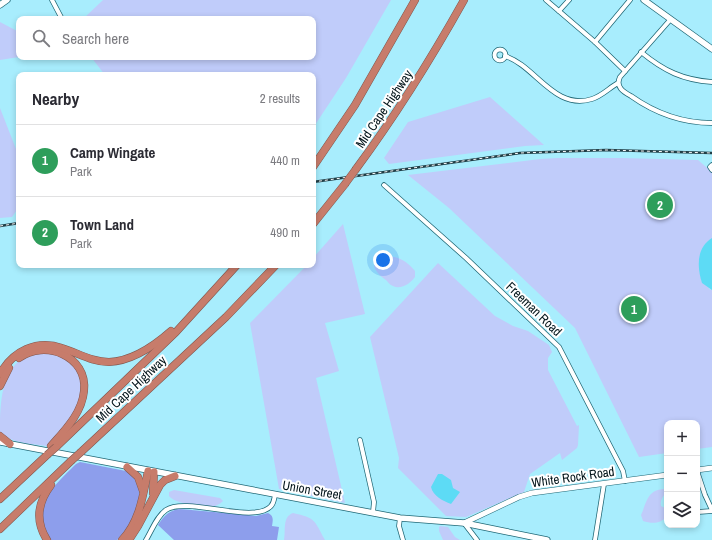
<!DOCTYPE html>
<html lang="en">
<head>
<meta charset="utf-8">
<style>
	:root { --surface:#fff; --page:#f7f7f7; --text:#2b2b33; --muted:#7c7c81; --line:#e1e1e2; --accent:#9e351f }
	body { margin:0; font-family:"Archivo Narrow",sans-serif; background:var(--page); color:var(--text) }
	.controls { position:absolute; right:12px; bottom:12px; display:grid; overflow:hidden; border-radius:8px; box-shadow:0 2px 6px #0003 }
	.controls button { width:36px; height:36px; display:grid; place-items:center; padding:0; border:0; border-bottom:1px solid var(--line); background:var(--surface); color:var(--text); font:20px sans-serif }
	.you { position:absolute; left:383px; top:260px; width:14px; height:14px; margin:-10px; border:3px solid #fff; border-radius:50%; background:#1a73e8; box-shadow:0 0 0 6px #1a73e833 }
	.badge { display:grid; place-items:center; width:26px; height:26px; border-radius:50%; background:var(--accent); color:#fff; font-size:13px; font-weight:700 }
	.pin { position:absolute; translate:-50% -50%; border:2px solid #fff; box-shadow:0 1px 4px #0006 }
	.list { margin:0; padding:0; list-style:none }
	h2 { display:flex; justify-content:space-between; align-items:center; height:52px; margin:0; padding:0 16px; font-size:17px }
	h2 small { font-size:13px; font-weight:400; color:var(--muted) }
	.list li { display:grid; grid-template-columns:26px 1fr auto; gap:12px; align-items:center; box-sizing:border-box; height:72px; padding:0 16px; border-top:1px solid var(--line) }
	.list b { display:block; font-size:15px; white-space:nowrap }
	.list p { margin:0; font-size:13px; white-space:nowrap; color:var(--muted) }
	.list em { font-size:13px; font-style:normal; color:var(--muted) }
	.icon { flex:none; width:22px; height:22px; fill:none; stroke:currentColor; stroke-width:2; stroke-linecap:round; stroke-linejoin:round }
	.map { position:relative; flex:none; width:712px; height:540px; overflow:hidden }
	.search { position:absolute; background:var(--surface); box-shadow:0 2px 6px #0003; left:16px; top:16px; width:300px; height:44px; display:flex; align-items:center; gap:10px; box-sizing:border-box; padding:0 14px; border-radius:8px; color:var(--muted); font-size:15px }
	.panel { position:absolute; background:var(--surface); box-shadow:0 2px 6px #0003; left:16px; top:72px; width:300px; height:196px; border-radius:8px }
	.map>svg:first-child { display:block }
</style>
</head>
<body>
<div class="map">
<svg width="712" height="540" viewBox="0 0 712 540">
	<rect width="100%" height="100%" fill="#a8edfd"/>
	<!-- green -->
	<g fill="#c0ccfa">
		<path d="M103,0H391L346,78L313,128V75H105L91,57H313V19H83Z"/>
		<path d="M0,22L19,32V57L0,60Z"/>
		<path d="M490,97L544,145L525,146L389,164L384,158L408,122Z"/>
		<path d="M0,108L16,149L19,170V207L12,217L0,218Z"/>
		<path d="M558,158H622L698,160L712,172V238L709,289L712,290V447L697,449V423H667V453L639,457L575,328L449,208L408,175L540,159Z"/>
		<path d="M343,224L365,314L325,323L339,371L316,378L345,503L279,489L250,323L307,265H313V258Z"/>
		<path d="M385,256C398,256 407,261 415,271V277C411,283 401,290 393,286C390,285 388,282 386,280C380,276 376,272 374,266L377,259Z"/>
		<path d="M438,263L495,316L513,326L528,331L549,345L552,352L548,358V370L577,426L579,425L578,445L577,448L562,460L560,453L530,474L524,492L466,517L446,516L398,468L399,458L370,337Z"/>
		<path d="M37,352L58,354L75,366L82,385L78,407L64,426L47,446C32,444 12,443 0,433C0,408 0,376 20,360C25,356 32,355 37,352Z"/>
		<path d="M664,489L666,492C663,497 660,500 661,506L667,509V516C661,524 652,524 643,521L641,515C647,502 647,490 664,489Z"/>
		<path d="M174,490L220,498L223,501C221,503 218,505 215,506C205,508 175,504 169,496V492Z"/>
		<path d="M293,513C316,518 314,520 325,540H284C286,530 282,517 293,513Z"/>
		<path d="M440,526L448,527L455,537L460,540H443L439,531V527Z"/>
	</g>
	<!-- forest -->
	<g fill="#8d9eec">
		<path d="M80,462L126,471C153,484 133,526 117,540H51C27,508 55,485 76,464Z"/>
		<path d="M180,509L247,515L256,516L268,513C274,516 273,520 272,526L279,527L277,540H174L158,525C164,516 169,510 180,509Z"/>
	</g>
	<!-- water -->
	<g fill="#5ddbf5">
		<path d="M712,238V290L702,283C697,267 696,248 712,238Z"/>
		<path d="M438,474H442L451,480L453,488L460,492L451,504C443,501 433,496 431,487Z"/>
	</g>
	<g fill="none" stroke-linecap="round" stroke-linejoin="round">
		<defs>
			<g id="minor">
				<path d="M52,0L62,19"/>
				<path d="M546,0L595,42L625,71"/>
				<path d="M559,11L569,0"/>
				<path d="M670,20L620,77C615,87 624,92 631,96C655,113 682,123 712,123"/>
				<path d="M595,42L630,0"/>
				<circle cx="500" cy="55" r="5.5"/>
				<path d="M641,52C664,71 683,80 712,82"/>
				<path d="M505,56C536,66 554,111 592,99C602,96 609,88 618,83"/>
				<path d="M712,165L710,167L712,170"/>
				<path d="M384,185L466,258L559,347L623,471L625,481"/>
				<path d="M360,440L374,502L373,512"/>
				<path d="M697,471L705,495L712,510"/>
				<path d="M698,512L712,511"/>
				<path d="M400,518L399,526L403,540"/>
				<path d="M464,523L477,540"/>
				<path d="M146,540C152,530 157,516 166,510C187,496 254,525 271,506C274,503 274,499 275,495"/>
				<path d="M595,540L604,484"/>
			</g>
			<g id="tertiary">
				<path d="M697,470L712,468"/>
				<path d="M464,523L519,497L532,493L667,475"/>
			</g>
			<g id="secondary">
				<path d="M644,0L712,49"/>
				<path d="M0,5L7,0"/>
				<path d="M0,442L400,518L464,523L547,540"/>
			</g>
			<g id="motorway">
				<path d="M313,167L355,105L415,0"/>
				<path d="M356,169C396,115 431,59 464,0"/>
				<path d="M313,224L345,184"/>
				<path d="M19,358C45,339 88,356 84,391C82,413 65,430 51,446"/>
				<path d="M0,374C13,351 37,339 62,348C78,353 92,362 109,362C133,361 154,346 171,331"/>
				<path d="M0,386L9,368"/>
				<path d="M0,436L10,444"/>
				<path d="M56,447L176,332L237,265"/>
				<path d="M81,452L226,317L276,265"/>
				<path d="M127,467L138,477L143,491"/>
				<path d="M153,493L154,472"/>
				<path d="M0,499L47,455"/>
				<path d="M0,529L71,461"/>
				<path d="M47,540C35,521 38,502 51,485"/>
				<path d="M122,540C140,521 143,495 148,471"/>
				<path d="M129,540L138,526L160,485L165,480L175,476"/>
			</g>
		</defs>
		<!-- minor casing -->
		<use href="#minor" stroke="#206876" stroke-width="5.5"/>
		<!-- tertiary casing -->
		<use href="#tertiary" stroke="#206876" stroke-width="6"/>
		<!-- secondary casing -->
		<use href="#secondary" stroke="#206876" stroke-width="7"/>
		<!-- motorway casing -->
		<use href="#motorway" stroke="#81574e" stroke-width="8"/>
		<!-- minor -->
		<use href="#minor" stroke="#fff" stroke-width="4"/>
		<!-- tertiary -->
		<use href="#tertiary" stroke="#fff" stroke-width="5"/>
		<!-- secondary -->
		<use href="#secondary" stroke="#fff" stroke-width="5.5"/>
		<!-- motorway -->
		<use href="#motorway" stroke="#c77c6b" stroke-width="7"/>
		<defs>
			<g id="rail">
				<path d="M313,182L520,153L606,150L712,153"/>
				<path d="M0,226L19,223"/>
			</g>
		</defs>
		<!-- rail casing -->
		<use href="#rail" stroke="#203d45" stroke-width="2.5"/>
		<!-- rail -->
		<use href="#rail" stroke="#fff" stroke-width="1" stroke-dasharray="3" stroke-linecap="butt"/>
		<defs>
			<g id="motorway-bridge">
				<path d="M345,184L356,169"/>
				<path d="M47,455L56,447"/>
				<path d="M71,461L81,452"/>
			</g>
		</defs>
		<!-- motorway-bridge casing -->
		<use href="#motorway-bridge" stroke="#81574e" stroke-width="8" stroke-linecap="butt"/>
		<!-- motorway-bridge -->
		<use href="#motorway-bridge" stroke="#c77c6b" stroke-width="7"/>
	</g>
	<g text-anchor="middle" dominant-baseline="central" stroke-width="4" stroke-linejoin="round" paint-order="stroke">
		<!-- street labels -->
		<g font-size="13" fill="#001319" stroke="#fff">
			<text transform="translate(384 109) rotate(-56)">Mid Cape Highway</text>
			<text transform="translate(534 309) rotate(44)">Freeman Road</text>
			<text transform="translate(131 389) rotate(-43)">Mid Cape Highway</text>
			<text transform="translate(573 477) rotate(-8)">White Rock Road</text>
			<text transform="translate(312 490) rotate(10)">Union Street</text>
		</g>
	</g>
</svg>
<div class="controls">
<button>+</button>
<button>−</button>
<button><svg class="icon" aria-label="layers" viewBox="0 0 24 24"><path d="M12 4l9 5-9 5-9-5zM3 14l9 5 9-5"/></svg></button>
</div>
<div class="you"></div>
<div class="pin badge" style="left:634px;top:309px;background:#2e9e5b">1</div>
<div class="pin badge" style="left:660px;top:205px;background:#2e9e5b">2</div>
<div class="search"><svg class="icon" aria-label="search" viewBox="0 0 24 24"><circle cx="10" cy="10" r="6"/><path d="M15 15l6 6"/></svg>Search here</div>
<section class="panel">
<h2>Nearby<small>2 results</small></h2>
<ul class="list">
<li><span class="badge" style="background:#2e9e5b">1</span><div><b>Camp Wingate</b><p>Park</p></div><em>440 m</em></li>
<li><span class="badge" style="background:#2e9e5b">2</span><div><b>Town Land</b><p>Park</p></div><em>490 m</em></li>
</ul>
</section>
</div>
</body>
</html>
